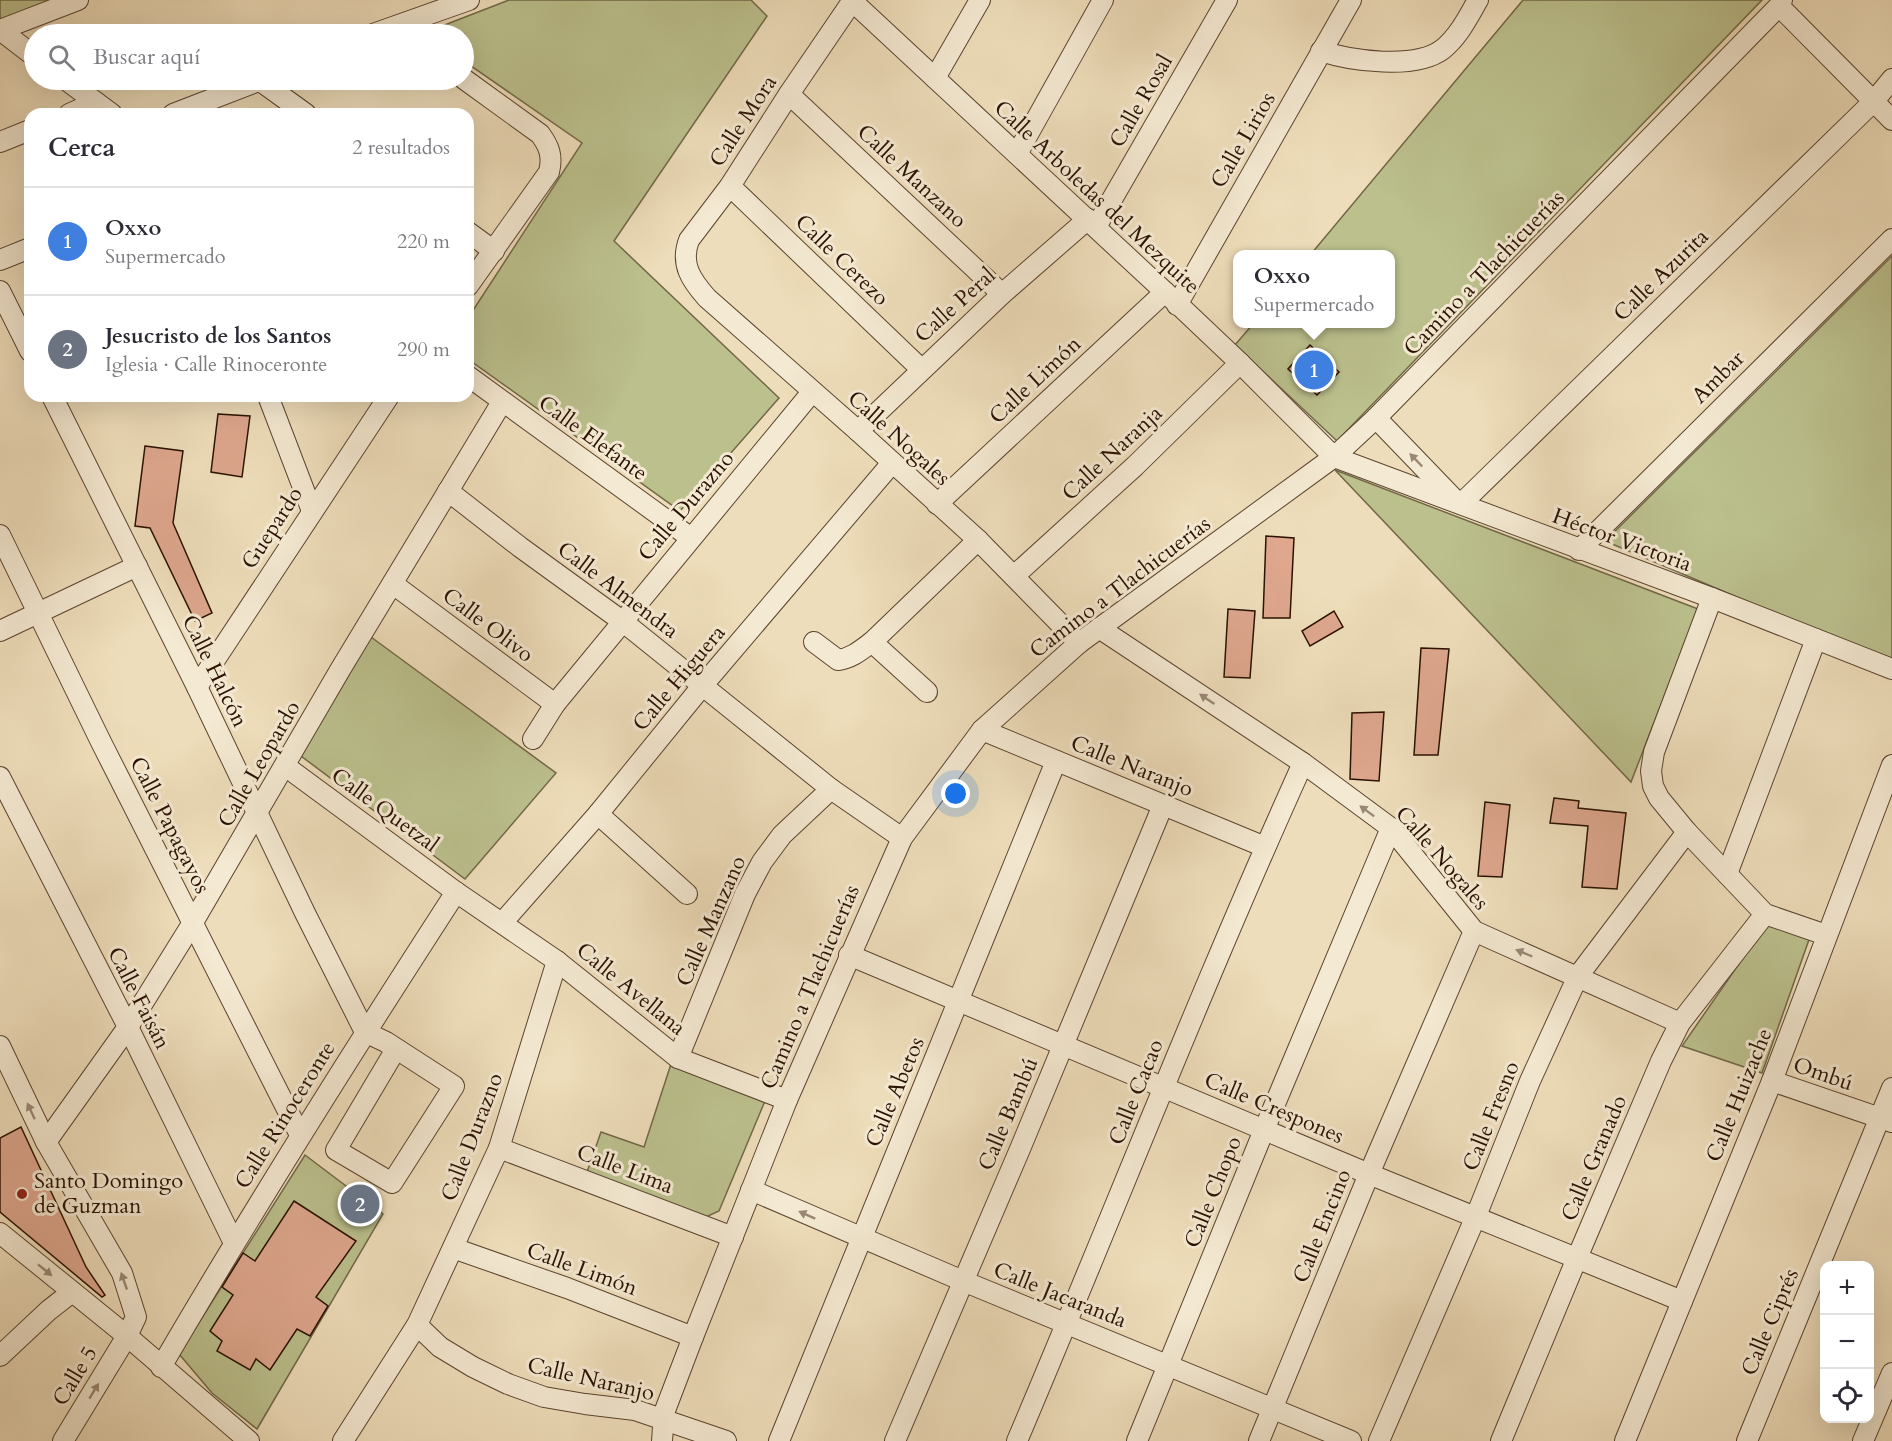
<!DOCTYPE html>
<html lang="es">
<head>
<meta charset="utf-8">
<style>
	:root { --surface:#fff; --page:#f7f7f7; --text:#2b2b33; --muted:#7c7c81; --line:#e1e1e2; --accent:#b45309 }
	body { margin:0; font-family:Cardo,serif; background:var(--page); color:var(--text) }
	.controls { position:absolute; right:18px; bottom:18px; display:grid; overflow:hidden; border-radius:12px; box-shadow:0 6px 24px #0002 }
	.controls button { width:54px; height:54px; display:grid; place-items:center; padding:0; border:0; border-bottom:2px solid var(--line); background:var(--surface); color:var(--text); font:30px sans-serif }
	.you { position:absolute; left:956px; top:794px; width:21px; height:21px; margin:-15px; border:4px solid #fff; border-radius:50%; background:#1a73e8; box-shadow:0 0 0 9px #1a73e833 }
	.badge { display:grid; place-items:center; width:39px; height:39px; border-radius:50%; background:var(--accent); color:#fff; font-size:20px; font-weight:700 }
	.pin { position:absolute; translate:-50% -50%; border:3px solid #fff; box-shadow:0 2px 6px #0006 }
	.popup { position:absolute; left:1233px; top:250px; width:162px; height:78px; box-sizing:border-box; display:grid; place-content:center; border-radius:12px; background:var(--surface); filter:drop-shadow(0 2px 4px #0005); font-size:20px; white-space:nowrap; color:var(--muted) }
	.popup b { font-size:22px; color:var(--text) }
	.popup::after { content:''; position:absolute; left:50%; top:100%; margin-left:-12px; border:12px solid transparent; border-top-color:var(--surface) }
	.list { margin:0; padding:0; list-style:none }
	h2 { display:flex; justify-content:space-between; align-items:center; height:78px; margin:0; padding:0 24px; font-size:26px }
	h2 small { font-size:20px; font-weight:400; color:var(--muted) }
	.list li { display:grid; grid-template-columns:39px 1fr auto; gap:18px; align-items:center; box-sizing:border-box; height:108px; padding:0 24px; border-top:2px solid var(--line) }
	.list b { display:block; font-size:22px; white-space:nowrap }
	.list p { margin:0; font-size:20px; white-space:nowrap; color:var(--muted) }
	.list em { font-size:20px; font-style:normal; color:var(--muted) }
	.icon { flex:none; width:33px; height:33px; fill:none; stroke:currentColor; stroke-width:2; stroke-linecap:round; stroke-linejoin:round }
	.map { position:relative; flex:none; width:1892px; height:1441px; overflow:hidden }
	.search { position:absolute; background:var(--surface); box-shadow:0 6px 24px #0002; left:24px; top:24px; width:450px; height:66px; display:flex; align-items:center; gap:15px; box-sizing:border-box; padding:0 21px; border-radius:33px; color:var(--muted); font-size:22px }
	.panel { position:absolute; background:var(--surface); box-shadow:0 6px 24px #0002; left:24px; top:108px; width:450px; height:294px; border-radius:18px }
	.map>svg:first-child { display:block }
</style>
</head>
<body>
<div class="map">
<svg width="1892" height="1441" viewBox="0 0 1892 1441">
	<rect width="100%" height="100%" fill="#eeddba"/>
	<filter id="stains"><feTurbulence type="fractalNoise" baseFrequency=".00333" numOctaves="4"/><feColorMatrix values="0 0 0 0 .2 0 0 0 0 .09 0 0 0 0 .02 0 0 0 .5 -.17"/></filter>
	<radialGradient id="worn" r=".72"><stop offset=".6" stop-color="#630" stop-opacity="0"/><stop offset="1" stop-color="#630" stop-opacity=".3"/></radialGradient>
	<!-- green -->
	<g fill="#bbc08d" stroke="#726847" stroke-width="1.5">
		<path d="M0,0H55L0,22Z"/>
		<path d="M509,0H751L767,16L614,241L779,398L680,511L468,359V318L582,143L464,61V34L424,33Z"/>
		<path d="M1523,0H1762L1337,441L1235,345L1253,324H1390V254H1311Z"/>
		<path d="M1892,256V663L1605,541Z"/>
		<path d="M1335,470L1698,609L1631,782Z"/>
		<path d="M371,637L556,773L465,879L301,756Z"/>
		<path d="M1768,922L1811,934L1762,1073L1682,1046Z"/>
		<path d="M671,1064L765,1101L719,1211L706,1217L587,1172L601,1132L644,1147Z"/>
		<path d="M305,1155L383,1214L257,1429L212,1393L179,1354Z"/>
	</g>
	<!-- building -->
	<g fill="#dea78e" stroke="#2a1101" stroke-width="1.5">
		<path d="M1310,345L1339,372L1317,395L1288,369Z"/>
		<path d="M218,414L250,416L242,477L211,472Z"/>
		<path d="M145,446L183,451L173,523L212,613L195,621L150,528L135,526Z"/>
		<path d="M1266,536L1294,538L1290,618H1263Z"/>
		<path d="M1228,609L1255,611L1250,678L1224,677Z"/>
		<path d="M1334,611L1343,627L1310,646L1302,631Z"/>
		<path d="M1421,648L1449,649L1438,755H1414Z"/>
		<path d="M1384,712L1379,781L1350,779L1352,713Z"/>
		<path d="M1554,798L1579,801L1578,808L1626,813L1617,889L1582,887L1588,826L1550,823Z"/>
		<path d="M1485,802L1510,805L1502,877L1478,876Z"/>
		<path d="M21,1127L86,1267L105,1295L102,1297L0,1212V1138Z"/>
		<path d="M294,1201L356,1241L316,1297L328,1306L310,1336L297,1329L270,1370L256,1359L250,1370L217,1351L222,1341L210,1331L233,1295L222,1287L243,1253L255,1261Z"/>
	</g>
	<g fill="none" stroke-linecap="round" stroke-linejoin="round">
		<defs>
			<g id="minor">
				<path d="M851,0L1165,292L1240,363L1334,457L1712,598L1892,669"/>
				<path d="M853,0L789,94L730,186L689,240C680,264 691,280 707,298L858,431L978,540L1079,643"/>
				<path d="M1779,6L1892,120"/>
				<path d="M0,30L78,0"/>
				<path d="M0,30L34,56"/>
				<path d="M373,34L469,0"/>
				<path d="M1321,51C1351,61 1416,70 1443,49C1459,36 1468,17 1478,0"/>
				<path d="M935,78L980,0"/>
				<path d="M464,79L540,134C549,146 553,156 549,172L468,286"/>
				<path d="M66,80L112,114"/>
				<path d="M259,80L306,114"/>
				<path d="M789,94L1002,294"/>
				<path d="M69,114L96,102"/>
				<path d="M173,114L261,80"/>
				<path d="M0,142L30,130"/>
				<path d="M1017,154L1103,0"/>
				<path d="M730,186L921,369"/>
				<path d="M1096,227L1227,0"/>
				<path d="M468,232L494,251"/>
				<path d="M0,260L30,248"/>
				<path d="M0,291L30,351"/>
				<path d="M1177,305L1351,0"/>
				<path d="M468,376L691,538"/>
				<path d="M52,396L197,687L305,913L365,1032L386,1042L454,1086L392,1183L336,1150L396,1049"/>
				<path d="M268,396L312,511"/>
				<path d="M1376,418L1453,498"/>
				<path d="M858,431L1002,294L1088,219"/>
				<path d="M448,491L520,547L622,621L831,789L902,838"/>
				<path d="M937,504L1165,292"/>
				<path d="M1461,504L1874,101L1892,79"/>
				<path d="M0,535L101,742L300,1135"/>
				<path d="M1579,550L1892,239"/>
				<path d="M1014,576L1135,466L1240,363"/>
				<path d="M393,584L555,704"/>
				<path d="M1712,598L1654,752L1651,771L1653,786L1659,798L1687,832L1765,914L1826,935"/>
				<path d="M1099,628L1303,763L1391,828L1474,931L1680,1023"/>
				<path d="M0,631L137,566"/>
				<path d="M814,642L838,660C852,658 861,650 872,642L978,540"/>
				<path d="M872,642L927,692"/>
				<path d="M197,687L389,396"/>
				<path d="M982,730L1265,847"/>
				<path d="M533,739L555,704L812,392"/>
				<path d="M285,766L456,892L557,961L678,1058L787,1100"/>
				<path d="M0,777L128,1027L234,1243"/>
				<path d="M598,814L687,894"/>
				<path d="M1727,874L1816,639"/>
				<path d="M502,923L598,814L703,685L892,463"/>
				<path d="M849,955L1369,1174L1682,1301"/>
				<path d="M0,1046L46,1142L122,1273L136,1317L127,1336L63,1441"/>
				<path d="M678,1058L745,894L762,862L782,835L831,789"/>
				<path d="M1772,1081L1892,1122"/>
				<path d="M46,1142L128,1027L192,924L340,670L502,402"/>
				<path d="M499,1148L733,1237"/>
				<path d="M751,1190L963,1281L1351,1441"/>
				<path d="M0,1233L127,1336L249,1441"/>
				<path d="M453,1248L567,1288L693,1337"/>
				<path d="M417,1325L440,1347L473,1367L508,1384L544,1397L585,1404L635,1410L726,1441"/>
				<path d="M0,1356L49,1310L72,1292"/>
				<path d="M161,1367C255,1206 355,1048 456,892"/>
				<path d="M343,1441L417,1325L499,1148L557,961"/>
				<path d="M662,1441L664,1413L693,1337L787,1100L902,838L982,730L1079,643L1334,457L1376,418L1779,6L1782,0"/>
				<path d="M779,1441C870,1214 965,988 1056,761"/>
				<path d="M895,1441L1020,1149L1163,805"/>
				<path d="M1017,1441C1113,1215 1202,986 1303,763"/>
				<path d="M1137,1441L1264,1130L1391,828"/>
				<path d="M1259,1441L1369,1174L1474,931"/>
				<path d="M1379,1441L1476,1216L1530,1081L1578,976L1687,832"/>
				<path d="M1501,1441L1577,1258L1661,1061L1680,1023L1765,914"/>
				<path d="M1625,1441L1772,1081L1892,765"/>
				<path d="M1747,1441L1892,1088"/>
				<path d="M1863,1441L1892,1373"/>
			</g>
		</defs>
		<!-- minor casing -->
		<use href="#minor" stroke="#5b442f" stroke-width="22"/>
		<!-- minor -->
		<use href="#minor" stroke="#f4e9d2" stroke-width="20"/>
	</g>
	<!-- one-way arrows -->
	<defs><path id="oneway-solid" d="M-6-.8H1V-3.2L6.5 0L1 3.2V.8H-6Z" transform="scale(1.5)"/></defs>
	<g fill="#998874">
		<use href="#oneway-solid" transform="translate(1416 460) rotate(-134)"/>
		<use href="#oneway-solid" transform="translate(1207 699) rotate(-146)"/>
		<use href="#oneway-solid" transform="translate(1367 811) rotate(-143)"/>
		<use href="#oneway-solid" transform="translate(1524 953) rotate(-157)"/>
		<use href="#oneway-solid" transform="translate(31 1111) rotate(-115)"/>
		<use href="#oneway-solid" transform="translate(807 1215) rotate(-156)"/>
		<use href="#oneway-solid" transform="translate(45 1270) rotate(39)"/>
		<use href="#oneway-solid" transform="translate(124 1281) rotate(-109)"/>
		<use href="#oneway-solid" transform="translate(94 1391) rotate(-59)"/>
	</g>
	<!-- markers -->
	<circle fill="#8f2418" stroke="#f4e9d2" stroke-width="2" cx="22" cy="1194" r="6"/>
	<g text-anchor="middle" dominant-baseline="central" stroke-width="6" stroke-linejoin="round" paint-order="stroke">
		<!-- street labels -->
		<g font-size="22" fill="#2a1101" stroke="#f4e9d2">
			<text transform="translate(1141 101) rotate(-60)">Calle Rosal</text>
			<text transform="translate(743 121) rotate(-57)">Calle Mora</text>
			<text transform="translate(1243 140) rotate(-60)">Calle Lirios</text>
			<text transform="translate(912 176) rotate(43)">Calle Manzano</text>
			<text transform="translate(1097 197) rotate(43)">Calle Arboledas del Mezquite</text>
			<text transform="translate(842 260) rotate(44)">Calle Cerezo</text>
			<text transform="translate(1484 273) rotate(-46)">Camino a Tlachicuerías</text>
			<text transform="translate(1661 275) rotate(-44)">Calle Azurita</text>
			<text transform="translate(955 305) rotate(-42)">Calle Peral</text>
			<text transform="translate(1718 377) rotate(-45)">Ambar</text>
			<text transform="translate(1035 380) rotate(-43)">Calle Limón</text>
			<text transform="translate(593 438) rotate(36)">Calle Elefante</text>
			<text transform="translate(899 438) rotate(42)">Calle Nogales</text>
			<text transform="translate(1112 453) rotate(-43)">Calle Naranja</text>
			<text transform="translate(686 506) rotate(-50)">Calle Durazno</text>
			<text transform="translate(272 528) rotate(-57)">Guepardo</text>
			<text transform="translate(1622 540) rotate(20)">Héctor Victoria</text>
			<text transform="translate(1120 587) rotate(-37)">Camino a Tlachicuerías</text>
			<text transform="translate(618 590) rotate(37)">Calle Almendra</text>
			<text transform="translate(488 625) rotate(37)">Calle Olivo</text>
			<text transform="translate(215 671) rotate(64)">Calle Halcón</text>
			<text transform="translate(679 678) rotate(-50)">Calle Higuera</text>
			<text transform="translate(259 764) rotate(-60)">Calle Leopardo</text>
			<text transform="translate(1132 766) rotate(22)">Calle Naranjo</text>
			<text transform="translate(385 810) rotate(36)">Calle Quetzal</text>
			<text transform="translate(170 825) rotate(63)">Calle Papagayos</text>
			<text transform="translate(1442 858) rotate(49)">Calle Nogales</text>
			<text transform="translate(711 921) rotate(-66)">Calle Manzano</text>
			<text transform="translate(810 987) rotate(-67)">Camino a Tlachicuerías</text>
			<text transform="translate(631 989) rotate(39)">Calle Avellana</text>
			<text transform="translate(139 998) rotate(63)">Calle Faisán</text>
			<text transform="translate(1823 1074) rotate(19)">Ombú</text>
			<text transform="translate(895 1092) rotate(-67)">Calle Abetos</text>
			<text transform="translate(1136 1092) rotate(-68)">Calle Cacao</text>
			<text transform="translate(1739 1095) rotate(-68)">Calle Huizache</text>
			<text transform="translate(1274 1108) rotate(23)">Calle Crespones</text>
			<text transform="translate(1008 1114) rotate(-67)">Calle Bambú</text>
			<text transform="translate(285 1115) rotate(-58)">Calle Rinoceronte</text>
			<text transform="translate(1491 1116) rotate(-68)">Calle Fresno</text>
			<text transform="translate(472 1137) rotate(-69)">Calle Durazno</text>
			<text transform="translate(1594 1158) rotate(-67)">Calle Granado</text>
			<text transform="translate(625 1169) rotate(21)">Calle Lima</text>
			<text transform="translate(1213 1192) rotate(-68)">Calle Chopo</text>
			<text transform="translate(1322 1226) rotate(-68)">Calle Encino</text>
			<text transform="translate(582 1269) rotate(20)">Calle Limón</text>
			<text transform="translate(1060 1295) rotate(22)">Calle Jacaranda</text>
			<text transform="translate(1770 1322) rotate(-67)">Calle Ciprés</text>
			<text transform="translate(75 1376) rotate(-59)">Calle 5</text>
			<text transform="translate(591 1379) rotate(13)">Calle Naranjo</text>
		</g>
		<!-- poi labels -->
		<g font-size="22" fill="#2a1101" stroke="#f4e9d2" text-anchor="start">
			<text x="34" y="1181">Santo Domingo<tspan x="34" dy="25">de Guzman</tspan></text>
		</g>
	</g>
	<rect width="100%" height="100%" filter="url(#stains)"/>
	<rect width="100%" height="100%" fill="url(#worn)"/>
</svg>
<div class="controls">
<button>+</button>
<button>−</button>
<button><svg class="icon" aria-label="locate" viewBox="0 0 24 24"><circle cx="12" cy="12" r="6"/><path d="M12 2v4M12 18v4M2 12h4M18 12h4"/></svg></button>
</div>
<div class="you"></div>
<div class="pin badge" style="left:1314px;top:370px;background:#3f7fe0">1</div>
<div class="popup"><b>Oxxo</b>Supermercado</div>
<div class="pin badge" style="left:360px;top:1204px;background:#6b7280">2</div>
<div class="search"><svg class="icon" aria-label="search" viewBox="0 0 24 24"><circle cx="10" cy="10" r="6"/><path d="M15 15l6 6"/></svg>Buscar aquí</div>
<section class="panel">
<h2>Cerca<small>2 resultados</small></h2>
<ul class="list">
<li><span class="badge" style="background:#3f7fe0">1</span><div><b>Oxxo</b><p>Supermercado</p></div><em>220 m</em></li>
<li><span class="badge" style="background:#6b7280">2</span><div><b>Jesucristo de los Santos</b><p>Iglesia · Calle Rinoceronte</p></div><em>290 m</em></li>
</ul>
</section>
</div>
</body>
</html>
